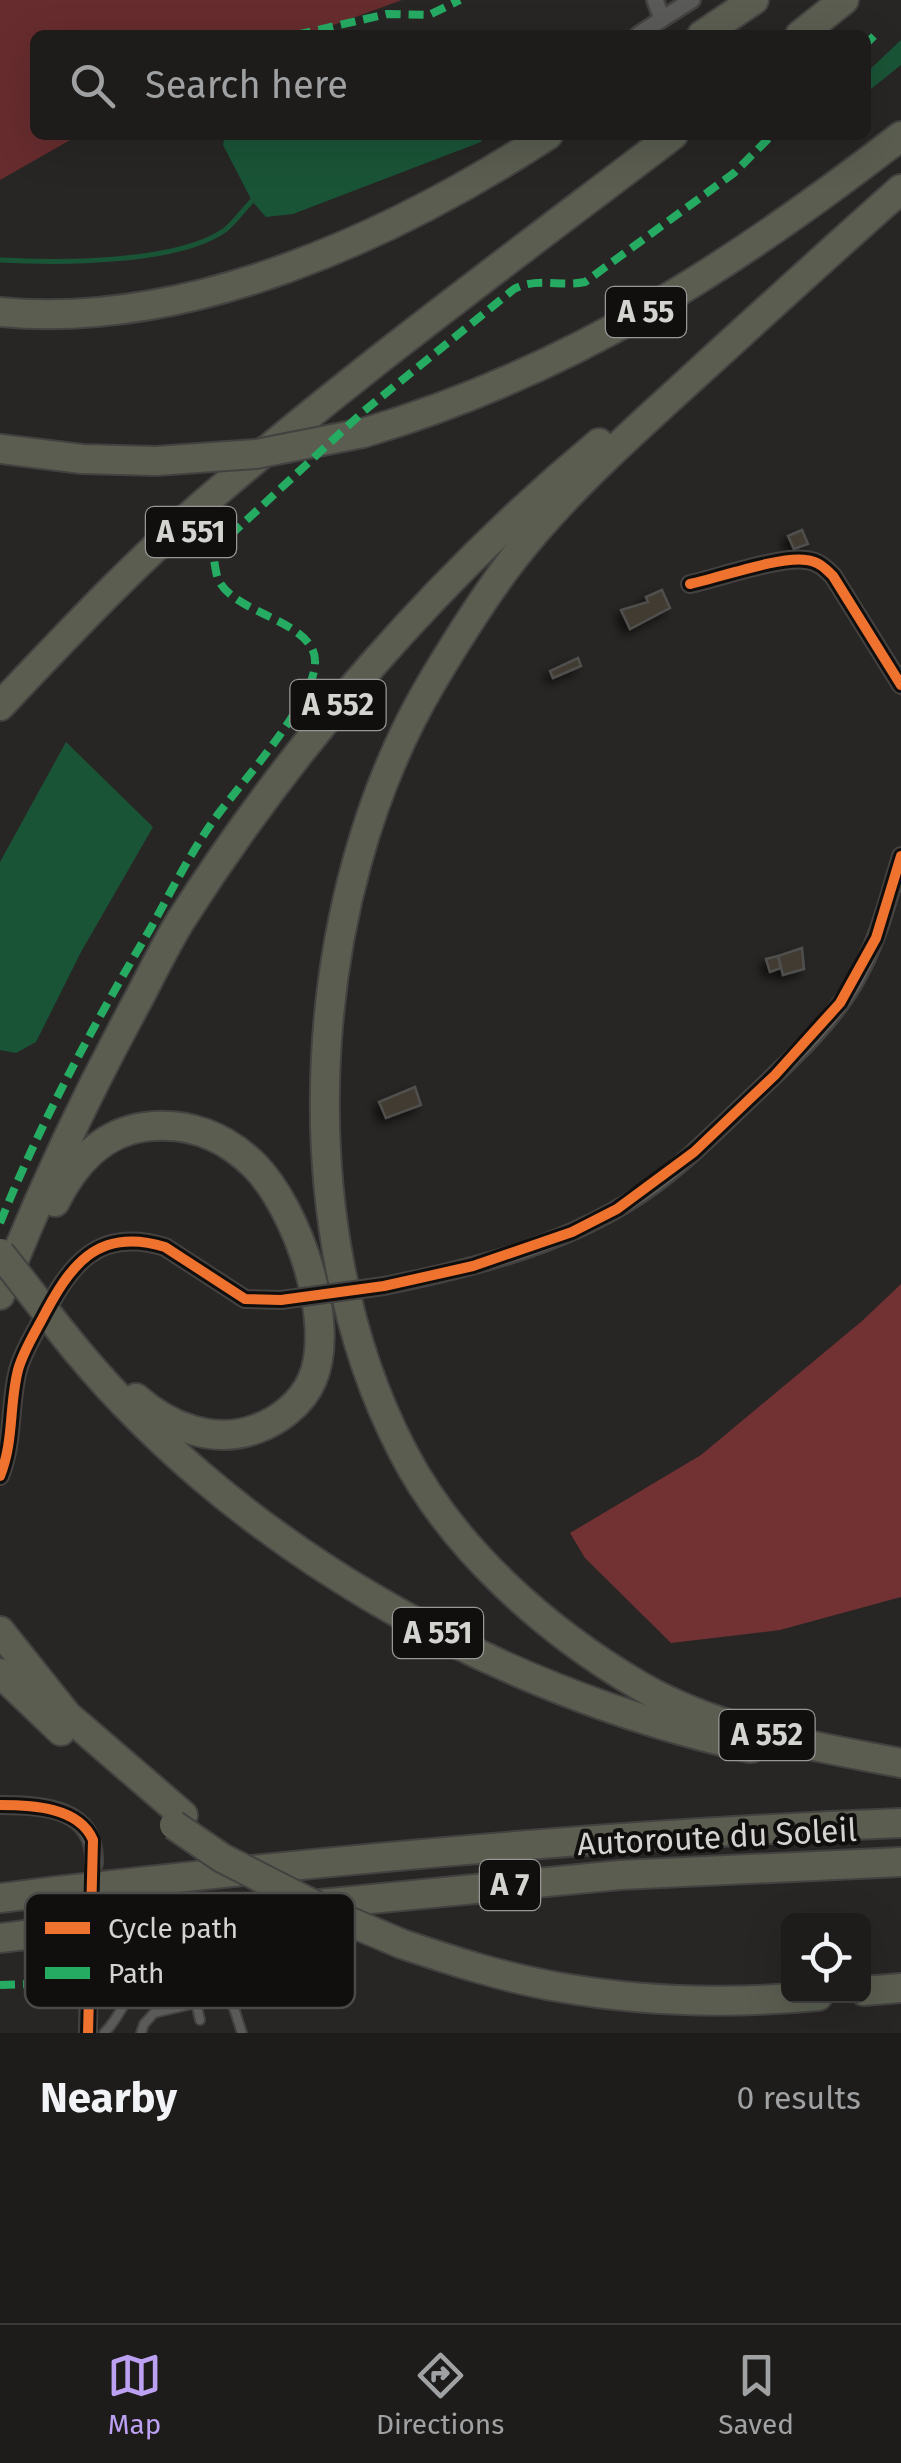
<!DOCTYPE html>
<html lang="en">
<head>
<meta charset="utf-8">
<style>
	:root { --surface:#1d1c1b; --page:#2a2928; --text:#f1f3f6; --muted:#a0a1a3; --line:#3b3a3a; --accent:#bca0f2 }
	body { margin:0; font-family:"Fira Sans",sans-serif; background:var(--page); color:var(--text) }
	.controls { position:absolute; right:30px; bottom:30px; display:grid; overflow:hidden; border-radius:15px; box-shadow:0 10px 40px #0002 }
	.controls button { width:90px; height:90px; display:grid; place-items:center; padding:0; border:0; border-bottom:2px solid var(--line); background:var(--surface); color:var(--text); font:50px sans-serif }
	.list { margin:0; padding:0; list-style:none }
	h2 { display:flex; justify-content:space-between; align-items:center; height:130px; margin:0; padding:0 40px; font-size:42px }
	h2 small { font-size:32px; font-weight:400; color:var(--muted) }
	.icon { flex:none; width:55px; height:55px; fill:none; stroke:currentColor; stroke-width:2; stroke-linecap:round; stroke-linejoin:round }
	.map { position:relative; flex:none; width:901px; height:2033px; overflow:hidden }
	.search { position:absolute; background:var(--surface); box-shadow:0 10px 40px #0002; left:30px; right:30px; top:30px; height:110px; display:flex; align-items:center; gap:25px; box-sizing:border-box; padding:0 35px; border-radius:15px; color:var(--muted); font-size:38px }
	.sheet { height:290px; background:var(--surface) }
	nav { display:flex; justify-content:space-around; align-items:center; box-sizing:border-box; height:140px; border-top:2px solid var(--line); background:var(--surface); font-size:28px; color:var(--muted) }
	nav a { display:grid; justify-items:center; gap:5px }
	nav .on { color:var(--accent) }
	.map>svg:first-child { display:block }
</style>
</head>
<body>
<div class="map">
<svg width="901" height="2033" viewBox="0 0 901 2033">
	<defs>
		<filter id="shadow"><feDropShadow dx="-5.5" dy="5.5" stdDeviation="5" flood-color="#0009"/></filter>
	</defs>
	<rect width="100%" height="100%" fill="#272624"/>
	<!-- green -->
	<path fill="#672c2e" d="M0,0H402L306,35H35V135H79L0,180Z"/>
	<!-- forest -->
	<path fill="#723133" d="M901,1284V1597L780,1630L671,1643L585,1558L570,1533L701,1455L862,1321Z"/>
	<!-- water -->
	<g fill="#1a5437">
		<path d="M901,40V65L866,93V73Z"/>
		<path d="M225,135H483L481,142L293,214L266,217L252,201L223,145Z"/>
		<path d="M66,742L153,827L81,952L36,1042L16,1053L0,1050V862Z"/>
	</g>
	<g fill="none" stroke-linecap="round" stroke-linejoin="round">
		<!-- stream -->
		<path stroke="#1a5437" stroke-width="5" d="M0,260C58,263 177,264 225,230C235,222 243,210 252,201"/>
	</g>
	<!-- building -->
	<g fill="#423a32" stroke="#504f4d" stroke-width="2.5" filter="url(#shadow)">
		<path d="M802,530L808,544L794,549L788,536Z"/>
		<path d="M662,590L670,608L630,629L621,610L648,602L646,597Z"/>
		<path d="M578,658L581,666L553,678L550,671Z"/>
		<path d="M802,948L804,969L783,975L778,956Z"/>
		<path d="M778,956L781,968L770,972L766,959Z"/>
		<path d="M415,1087L421,1105L386,1118L379,1102Z"/>
	</g>
	<g fill="none" stroke-linecap="round" stroke-linejoin="round">
		<defs>
			<g id="service">
				<path d="M196,2003L200,2020"/>
				<path d="M104,2033C119,2019 124,2001 136,1985C153,1964 190,1966 214,1969L227,1986L242,2033"/>
				<path d="M141,2033L144,2024L154,2013L230,1995"/>
			</g>
			<g id="minor">
				<path d="M662,19L692,0"/>
				<path d="M638,35L662,19L655,0"/>
				<path d="M690,584C718,578 780,556 806,560C818,561 825,568 833,576L901,685"/>
				<path d="M384,1286C478,1267 575,1243 654,1185C689,1159 719,1128 751,1098C786,1064 828,1027 853,985C877,945 888,900 901,856"/>
				<path d="M0,1476C14,1442 9,1405 18,1370C23,1352 33,1336 41,1321C69,1267 96,1226 165,1247L245,1299L281,1300"/>
				<path d="M0,1805C45,1805 96,1808 94,1864"/>
				<path d="M88,2033L89,1945"/>
			</g>
			<g id="motorway">
				<path d="M702,35L754,0"/>
				<path d="M800,35L844,0"/>
				<path d="M901,189C830,252 760,316 690,380C629,436 564,493 513,559C483,598 457,640 432,682C304,898 286,1228 403,1452C453,1549 546,1631 640,1686C720,1732 812,1746 901,1763"/>
				<path d="M0,312C189,330 393,236 548,135"/>
				<path d="M363,433C571,371 730,268 901,136"/>
				<path d="M0,449L82,459L156,461"/>
				<path d="M0,706C72,630 143,554 223,487C368,363 522,250 673,135"/>
				<path d="M55,1202C74,1164 101,1133 144,1127C187,1121 225,1136 255,1166C297,1209 337,1323 312,1380C302,1403 279,1421 256,1429C213,1445 168,1426 136,1398"/>
				<path d="M0,1295C38,1198 82,1104 131,1013C148,982 163,949 181,920C293,744 439,576 599,443"/>
				<path d="M61,1331C226,1541 492,1691 751,1748"/>
				<path d="M0,1631L67,1715L183,1815"/>
				<path d="M0,1673L61,1731"/>
				<path d="M121,1884C380,1855 640,1833 901,1823"/>
				<path d="M0,1898L57,1891"/>
				<path d="M121,1923L620,1875L901,1862"/>
				<path d="M0,1938L58,1931"/>
				<path d="M402,1944C453,1961 505,1978 558,1987C643,2002 733,2004 818,1996"/>
				<path d="M864,1991L901,1988"/>
			</g>
		</defs>
		<!-- service casing -->
		<use href="#service" stroke="#434240" stroke-width="12"/>
		<!-- minor casing -->
		<use href="#minor" stroke="#434240" stroke-width="20"/>
		<!-- motorway casing -->
		<use href="#motorway" stroke="#434240" stroke-width="32"/>
		<!-- service -->
		<use href="#service" stroke="#5a5a59" stroke-width="8"/>
		<!-- minor -->
		<use href="#minor" stroke="#5a5a59" stroke-width="15"/>
		<!-- motorway -->
		<use href="#motorway" stroke="#5a5d50" stroke-width="28"/>
		<defs>
			<path id="minor-bridge" d="M281,1300L384,1286"/>
			<g id="motorway-bridge">
				<path d="M156,461L256,454L363,433"/>
				<path d="M0,1253L61,1331"/>
				<path d="M174,1825L222,1858L336,1916L402,1944"/>
				<path d="M57,1891L121,1884"/>
				<path d="M58,1931L121,1923"/>
			</g>
		</defs>
		<!-- minor-bridge casing -->
		<use href="#minor-bridge" stroke="#434240" stroke-width="20" stroke-linecap="butt"/>
		<!-- motorway-bridge casing -->
		<use href="#motorway-bridge" stroke="#434240" stroke-width="32" stroke-linecap="butt"/>
		<!-- minor-bridge -->
		<use href="#minor-bridge" stroke="#5a5a59" stroke-width="15"/>
		<!-- motorway-bridge -->
		<use href="#motorway-bridge" stroke="#5a5d50" stroke-width="28"/>
		<!-- quiet -->
		<g stroke="#26ab63" stroke-width="8" stroke-dasharray="15 8" stroke-linecap="butt">
			<path d="M296,35L387,14L429,15L460,0"/>
			<path d="M866,44L874,36"/>
			<path d="M0,1223C41,1121 93,1026 149,931C171,892 192,849 219,813C243,781 318,698 315,660C313,621 236,614 219,581C216,575 215,566 214,559L222,543L364,411L514,289C536,277 561,287 585,282L734,173L772,135"/>
			<path d="M0,1985L88,1982"/>
		</g>
		<defs>
			<g id="cycleway">
				<path d="M690,584C718,578 780,556 806,560C818,561 825,568 833,576L901,685"/>
				<path d="M0,1476C14,1442 9,1405 18,1370C23,1352 33,1336 41,1321C69,1267 96,1226 165,1247L245,1299L281,1300L384,1286L473,1266L572,1232L617,1209L694,1152L775,1075L840,1003L876,938L901,856"/>
				<path d="M0,1805C32,1805 79,1807 93,1840L88,2033"/>
			</g>
		</defs>
		<!-- cycleway casing -->
		<use href="#cycleway" stroke="#100f0e" stroke-width="16"/>
		<!-- cycleway -->
		<use href="#cycleway" stroke="#ef722f" stroke-width="10"/>
	</g>
	<g text-anchor="middle" dominant-baseline="central" stroke-width="8" stroke-linejoin="round" paint-order="stroke">
		<!-- shield labels -->
		<g fill="#100f0e" stroke="#989896" stroke-width="2.5">
			<rect x="606" y="287" width="80" height="50" rx="8"/>
			<rect x="146" y="507" width="90" height="50" rx="8"/>
			<rect x="290.5" y="680" width="95" height="50" rx="8"/>
			<rect x="393" y="1608" width="90" height="50" rx="8"/>
			<rect x="719.5" y="1710" width="95" height="50" rx="8"/>
			<rect x="480" y="1860" width="60" height="50" rx="8"/>
		</g>
		<g font-size="30" font-weight="bold" fill="#d3d3d0">
			<text x="646" y="312">A 55</text>
			<text x="191" y="532">A 551</text>
			<text x="338" y="705">A 552</text>
			<text x="438" y="1633">A 551</text>
			<text x="767" y="1735">A 552</text>
			<text x="510" y="1885">A 7</text>
		</g>
		<!-- street labels -->
		<g font-size="32" fill="#d3d3d0" stroke="#100f0e">
			<text transform="translate(717 1837) rotate(-3)">Autoroute du Soleil</text>
		</g>
	</g>
	<!-- legend -->
	<rect x="25" y="1893" width="330" height="115" rx="15" fill="#100f0e" stroke="#4a4a48" stroke-width="2.5"/>
	<rect x="45" y="1922" width="45" height="12" fill="#ef722f"/>
	<rect x="45" y="1967" width="45" height="12" fill="#26ab63"/>
	<g font-size="28" fill="#d3d3d0">
		<text x="108" y="1938">Cycle path</text>
		<text x="108" y="1983">Path</text>
	</g>
</svg>
<div class="controls">
<button><svg class="icon" aria-label="locate" viewBox="0 0 24 24"><circle cx="12" cy="12" r="6"/><path d="M12 2v4M12 18v4M2 12h4M18 12h4"/></svg></button>
</div>
<div class="search"><svg class="icon" aria-label="search" viewBox="0 0 24 24"><circle cx="10" cy="10" r="6"/><path d="M15 15l6 6"/></svg>Search here</div>
</div>
<section class="sheet">
<h2>Nearby<small>0 results</small></h2>
<ul class="list">
</ul>
</section>
<nav>
<a class="on"><svg class="icon" aria-label="map" viewBox="0 0 24 24"><path d="M3 6l6-2 6 2 6-2v14l-6 2-6-2-6 2zM9 4v14M15 6v14"/></svg>Map</a>
<a><svg class="icon" aria-label="directions" viewBox="0 0 24 24"><path d="M12 3l9 9-9 9-9-9zM9 14v-3h6M13 9l2 2-2 2"/></svg>Directions</a>
<a><svg class="icon" aria-label="saved" viewBox="0 0 24 24"><path d="M7 4h10v16l-5-4-5 4z"/></svg>Saved</a>
</nav>
</body>
</html>
